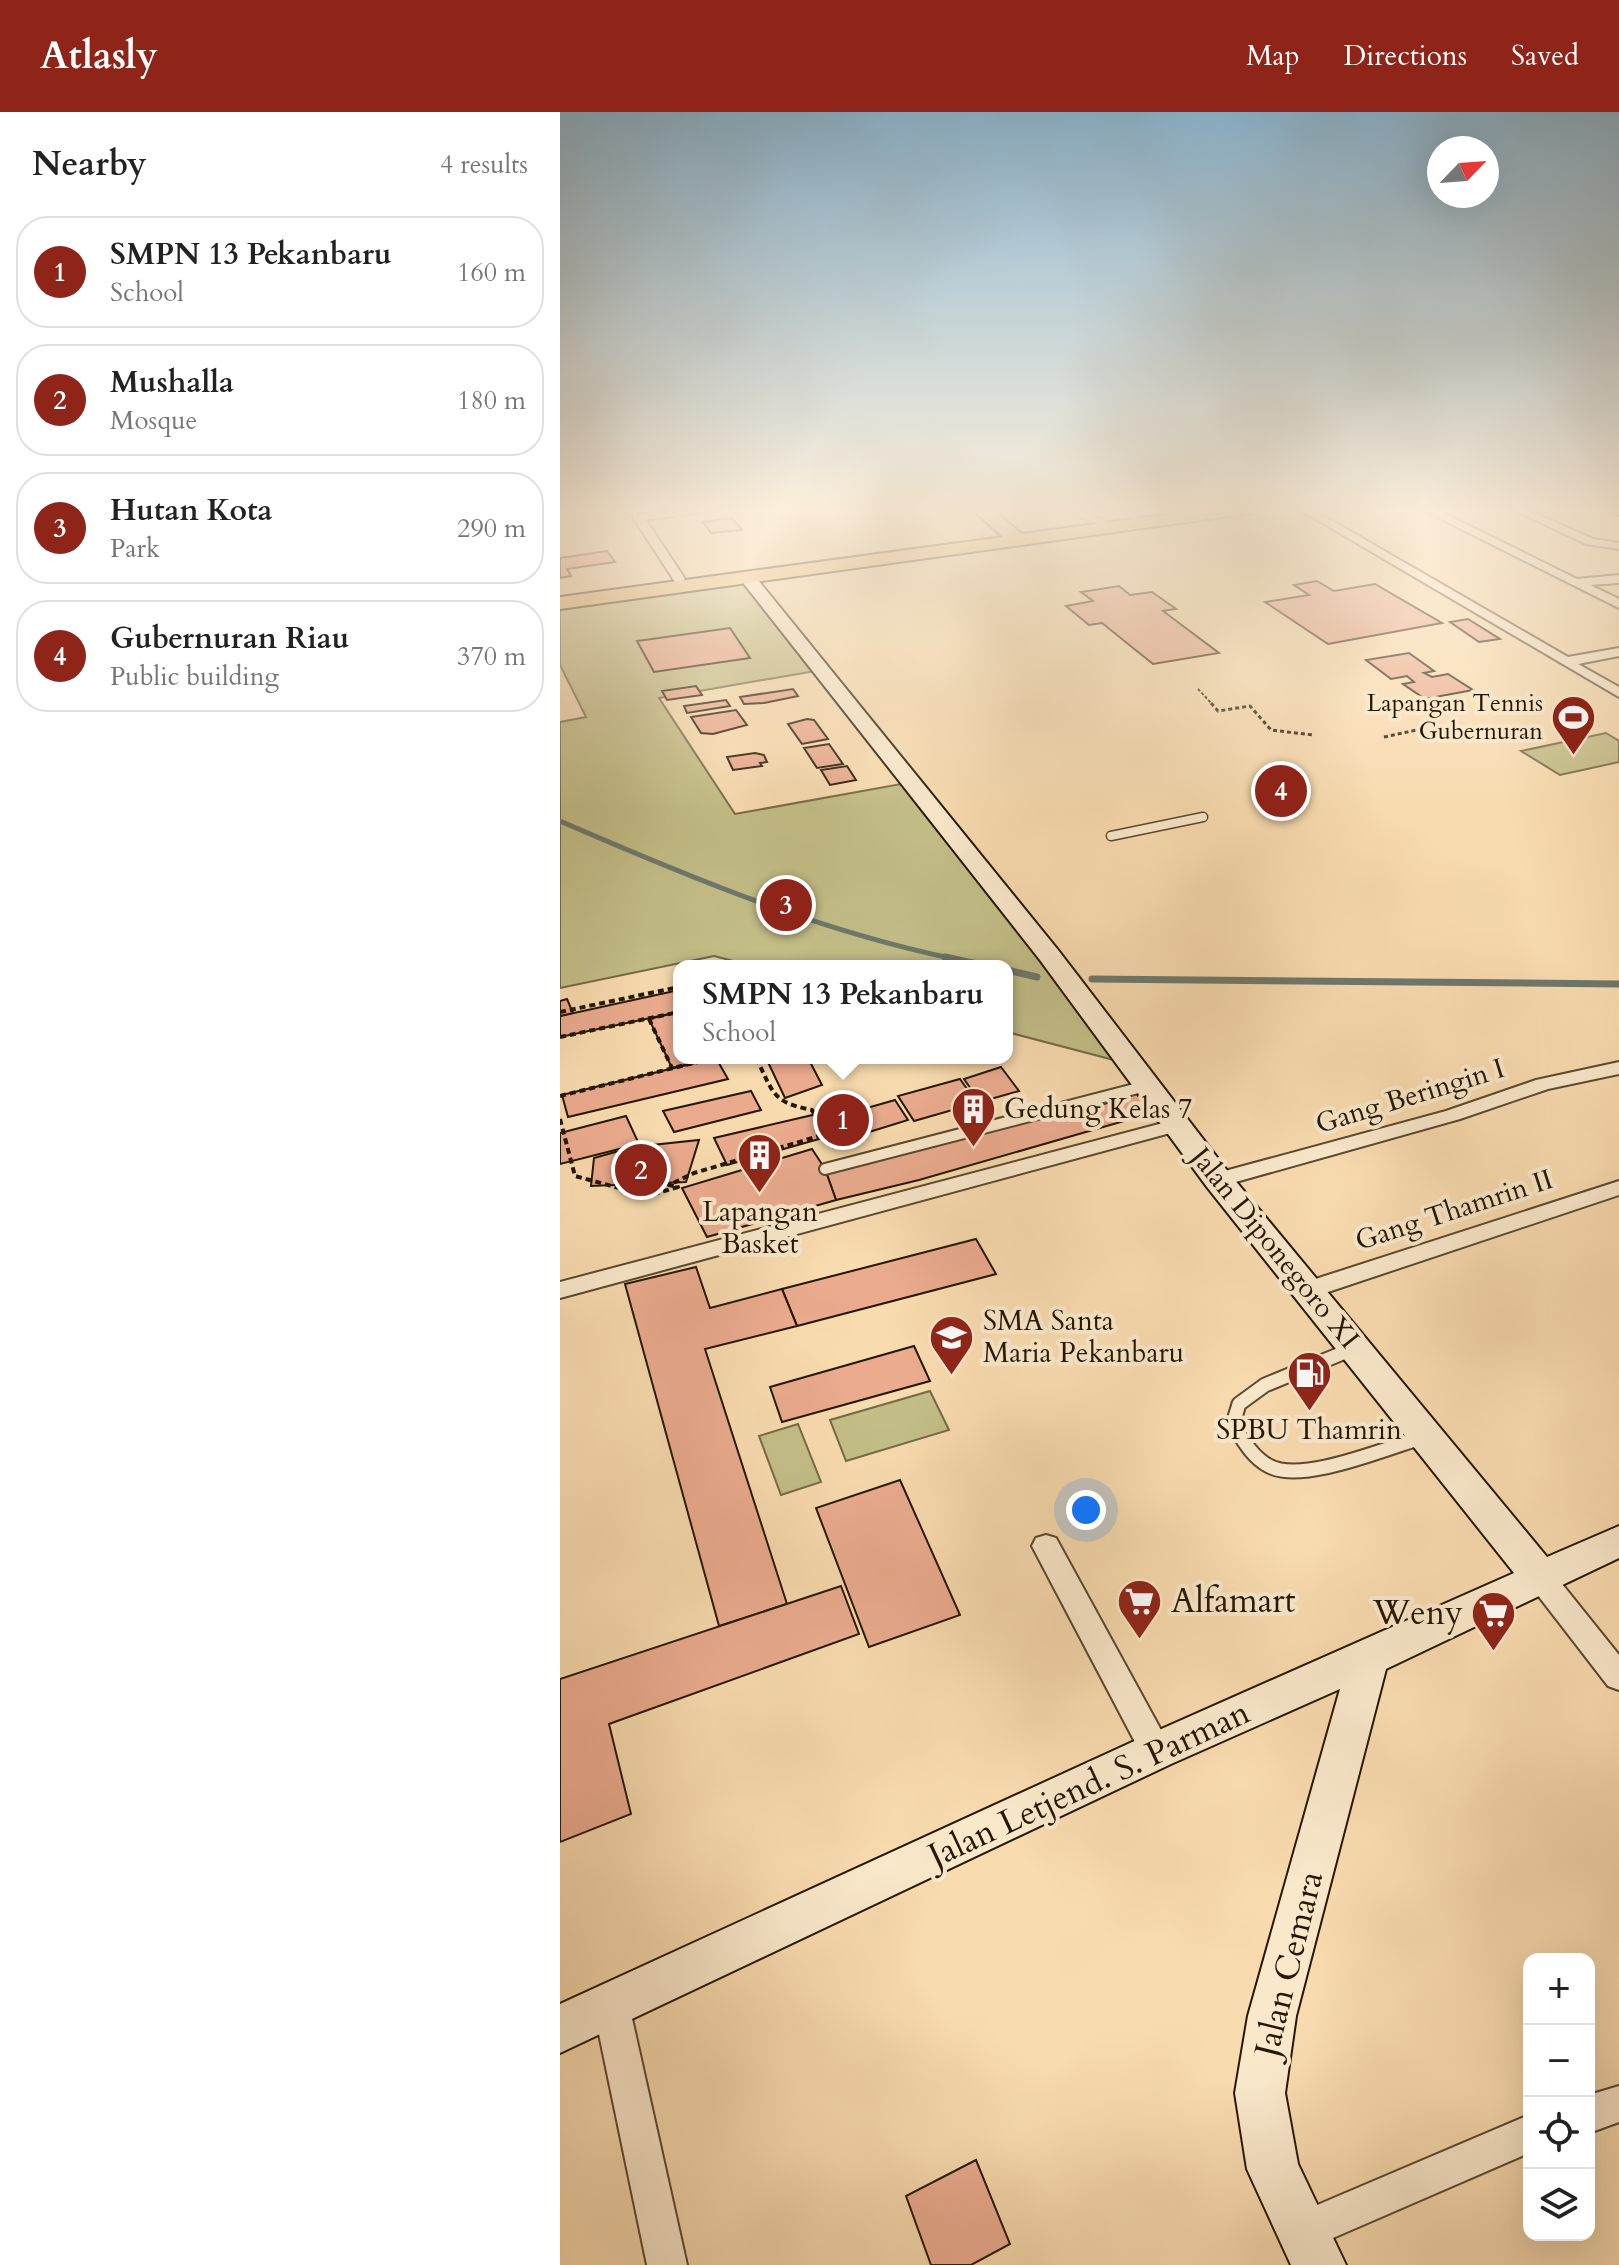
<!DOCTYPE html>
<html lang="en">
<head>
<meta charset="utf-8">
<style>
	:root { --surface:#fff; --page:#f6f6f6; --text:#222; --muted:#767676; --line:#e0e0e0; --accent:#8f2418 }
	body { margin:0; font-family:Cardo,serif; background:var(--page); color:var(--text) }
	.controls { position:absolute; right:24px; bottom:24px; display:grid; overflow:hidden; border-radius:16px; box-shadow:0 8px 32px #0002 }
	.controls button { width:72px; height:72px; display:grid; place-items:center; padding:0; border:0; border-bottom:2px solid var(--line); background:var(--surface); color:var(--text); font:40px sans-serif }
	.compass { position:absolute; left:867px; top:24px; width:72px; height:72px; border-radius:50%; background:var(--surface); box-shadow:0 8px 32px #0002; rotate:65deg }
	.you { position:absolute; left:526px; top:1398px; width:28px; height:28px; margin:-20px; border:6px solid #fff; border-radius:50%; background:#1a73e8; box-shadow:0 0 0 12px #1a73e833 }
	.badge { display:grid; place-items:center; width:52px; height:52px; border-radius:50%; background:var(--accent); color:#fff; font-size:26px; font-weight:700 }
	.pin { position:absolute; translate:-50% -50%; border:4px solid #fff; box-shadow:0 2px 8px #0006 }
	.popup { position:absolute; left:113px; top:848px; width:340px; height:104px; box-sizing:border-box; display:grid; place-content:center; border-radius:16px; background:var(--surface); filter:drop-shadow(0 2px 6px #0005); font-size:26px; white-space:nowrap; color:var(--muted) }
	.popup b { font-size:30px; color:var(--text) }
	.popup::after { content:''; position:absolute; left:50%; top:100%; margin-left:-16px; border:16px solid transparent; border-top-color:var(--surface) }
	.list { margin:0; padding:0; list-style:none }
	h2 { display:flex; justify-content:space-between; align-items:center; height:104px; margin:0; padding:0 32px; font-size:34px }
	h2 small { font-size:26px; font-weight:400; color:var(--muted) }
	.list li { display:grid; grid-template-columns:52px 1fr auto; gap:24px; align-items:center; box-sizing:border-box; height:112px; margin:0 16px 16px; padding:0 16px; border:2px solid var(--line); border-radius:32px }
	.list b { display:block; font-size:30px; white-space:nowrap }
	.list p { margin:0; font-size:26px; white-space:nowrap; color:var(--muted) }
	.list em { font-size:26px; font-style:normal; color:var(--muted) }
	.icon { flex:none; width:44px; height:44px; fill:none; stroke:currentColor; stroke-width:2; stroke-linecap:round; stroke-linejoin:round }
	.map { position:relative; flex:none; width:1059px; height:2153px; overflow:hidden }
	header { display:flex; align-items:center; gap:48px; box-sizing:border-box; height:112px; padding:0 40px; background:var(--accent); color:#fff }
	header strong { font-size:38px }
	nav { display:flex; gap:44px; margin-inline-start:auto; font-size:28px }
	main { display:flex }
	aside { flex:1; background:var(--surface) }
	.map>svg:first-child { display:block }
</style>
</head>
<body>
<header>
<strong>Atlasly</strong>
<nav><a>Map</a><a>Directions</a><a>Saved</a></nav>
</header>
<main>
<aside>
<h2>Nearby<small>4 results</small></h2>
<ul class="list">
<li><span class="badge">1</span><div><b>SMPN 13 Pekanbaru</b><p>School</p></div><em>160 m</em></li>
<li><span class="badge">2</span><div><b>Mushalla</b><p>Mosque</p></div><em>180 m</em></li>
<li><span class="badge">3</span><div><b>Hutan Kota</b><p>Park</p></div><em>290 m</em></li>
<li><span class="badge">4</span><div><b>Gubernuran Riau</b><p>Public building</p></div><em>370 m</em></li>
</ul>
</aside>
<div class="map">
<svg width="1059" height="2153" viewBox="0 0 1059 2153">
	<rect width="100%" height="100%" fill="#f8dbaf"/>
	<filter id="stains"><feTurbulence type="fractalNoise" baseFrequency=".0025" numOctaves="4"/><feColorMatrix values="0 0 0 0 .2 0 0 0 0 .09 0 0 0 0 .02 0 0 0 .5 -.17"/></filter>
	<radialGradient id="worn" r=".72"><stop offset=".6" stop-color="#630" stop-opacity="0"/><stop offset="1" stop-color="#630" stop-opacity=".3"/></radialGradient>
	<!-- green -->
	<g fill="#c3be87" stroke="#746a46" stroke-width="2">
		<path d="M187,466L261,558L99,586L175,702L352,670L569,952L447,920V854H193L154,844L0,876V610L26,605L0,553V491Z"/>
		<path d="M1046,621L1059,629V650L1000,663L961,639Z"/>
		<path d="M370,1279L389,1318L286,1349L270,1308Z"/>
		<path d="M238,1312L261,1370L221,1383L199,1324Z"/>
	</g>
	<g fill="none" stroke-linecap="round" stroke-linejoin="round">
		<!-- stream-far1 -->
		<path stroke="#6e786c" stroke-width="5" d="M0,709C127,764 258,819 395,847"/>
		<!-- stream -->
		<g stroke="#6e786c" stroke-width="7">
			<path d="M385,845L426,854"/>
			<path d="M447,858L477,865"/>
			<path d="M532,867L1059,872"/>
		</g>
	</g>
	<!-- building -->
	<g fill="#ebab8f" stroke="#251704" stroke-width="2">
		<path d="M172,406L182,418L151,421L143,410Z"/>
		<path d="M47,439L55,450L7,457L11,464L0,466V446Z"/>
		<path d="M757,469L774,479L815,472L882,511L768,532L705,490L749,483L734,473Z"/>
		<path d="M559,474L570,483L592,480L616,497L603,499L659,541L593,552L542,511L529,513L506,494L533,489L521,480Z"/>
		<path d="M908,507L940,527L919,530L890,510Z"/>
		<path d="M170,516L190,546L94,560L77,529Z"/>
		<path d="M849,541L874,559L864,561L872,565L888,562L913,578L865,587L843,572L854,570L847,564L831,567L806,548Z"/>
		<path d="M136,574L142,583L107,588L102,579Z"/>
		<path d="M233,577L238,584L204,591L184,592L180,585Z"/>
		<path d="M166,588L170,594L127,601L124,594Z"/>
		<path d="M176,598L187,613L153,622L141,621L131,605Z"/>
		<path d="M247,607L254,608L268,627L242,632L228,612Z"/>
		<path d="M269,632L283,652L257,656L244,636Z"/>
		<path d="M195,641L204,643L207,650L200,651L202,654L173,658L167,645Z"/>
		<path d="M287,654L296,668L270,673L261,658Z"/>
		<path d="M119,878V900L0,925V904Z"/>
		<path d="M7,887L13,901L0,904V889Z"/>
		<path d="M119,900V946H154L112,956L89,907Z"/>
		<path d="M156,946L168,967L8,1005L2,983Z"/>
		<path d="M206,946H248L262,973L225,986Z"/>
		<path d="M441,955L459,979L420,990L404,967Z"/>
		<path d="M400,967L417,991L354,1009L338,984Z"/>
		<path d="M191,979L201,998L114,1020L103,999Z"/>
		<path d="M575,980L592,1001L359,1068L276,1088L265,1057L556,989Z"/>
		<path d="M335,988L348,1008L277,1030L265,1008Z"/>
		<path d="M257,1002L270,1024L167,1053L154,1026Z"/>
		<path d="M66,1004L79,1032L0,1052V1021Z"/>
		<path d="M139,1028L126,1070L31,1074L34,1046L73,1035Z"/>
		<path d="M252,1037L265,1057L276,1088L147,1125L122,1076Z"/>
		<path d="M416,1127L436,1162L237,1214L222,1177Z"/>
		<path d="M136,1155L150,1196L222,1177L237,1214L145,1237L227,1492L159,1514L65,1172Z"/>
		<path d="M354,1234L370,1269L222,1310L210,1275Z"/>
		<path d="M340,1368L400,1503L309,1535L256,1396Z"/>
		<path d="M281,1474L299,1522L49,1612L71,1702L0,1730V1567Z"/>
		<path d="M416,2048L450,2132L411,2153H371L346,2084Z"/>
	</g>
	<g fill="none" stroke-linecap="round" stroke-linejoin="round">
		<defs>
			<g id="lane-far3">
				<path d="M501,396L542,410"/>
				<path d="M575,405L566,399L579,396"/>
			</g>
			<path id="lane-far2" d="M551,724L643,705"/>
			<path id="lane-far1" d="M265,1057L586,974"/>
			<path id="lane" d="M790,1238L705,1273L679,1292L673,1312C683,1328 692,1345 709,1354C742,1372 826,1336 861,1326"/>
			<g id="street">
				<path d="M67,396H78L82,402L167,396L86,408L125,467L119,471L115,470Z"/>
				<path d="M737,396H750L1008,545L1059,536V544L1018,552L1059,575V585Z"/>
				<path d="M859,396H873L1017,467L1059,463V471L1030,473L1059,487V496Z"/>
				<path d="M950,396H964L1033,427L1059,431V437L1026,432Z"/>
				<path d="M1045,396H1059V403Z"/>
				<path d="M1059,950V962L988,977L900,1007L658,1075L647,1068L650,1063L886,999L976,968Z"/>
				<path d="M618,1007L625,1009L628,1013L625,1017L0,1186V1170Z"/>
				<path d="M1059,1069V1083L756,1184H740L736,1178L740,1172Z"/>
				<path d="M486,1423L496,1426L607,1629L612,1639L607,1649L596,1653L585,1649L472,1434L476,1426Z"/>
				<path d="M980,1454L990,1457L1059,1543V1578L1048,1574L970,1473L966,1465L970,1457Z"/>
				<path d="M51,1875L63,1881L69,1893L127,2153H87L33,1893L39,1881Z"/>
				<path d="M1059,1974V2010L1029,2021V1983Z"/>
				<path d="M969,2003V2041L743,2139L729,2133L723,2119L729,2105Z"/>
			</g>
			<path id="secondary" d="M187,460L193,462L498,838L669,1061L987,1445L1059,1414V1446L826,1557L736,1904L725,1981L738,2052L786,2153H731L687,2057L675,1981L688,1904L780,1577L611,1652L0,1941V1892L581,1626L954,1461L647,1075L480,848L181,468V462Z"/>
			<path id="primary" d="M411,396H430L462,422L654,396H700L692,401L0,497V485L443,425Z"/>
		</defs>
		<!-- lane-far3 casing -->
		<use href="#lane-far3" stroke="#5a482f" stroke-width="8"/>
		<!-- lane-far2 casing -->
		<use href="#lane-far2" stroke="#5a482f" stroke-width="11"/>
		<!-- lane-far1 casing -->
		<use href="#lane-far1" stroke="#5a482f" stroke-width="14"/>
		<!-- lane casing -->
		<use href="#lane" stroke="#5a482f" stroke-width="17"/>
		<!-- street casing -->
		<use href="#street" stroke="#5a482f" stroke-width="4"/>
		<!-- secondary casing -->
		<use href="#secondary" stroke="#251704" stroke-width="4"/>
		<!-- primary casing -->
		<use href="#primary" stroke="#251704" stroke-width="4"/>
		<!-- path-far2 -->
		<path stroke="#251704" stroke-width="2" stroke-dasharray="3 2" stroke-linecap="butt" d="M638,577L653,593"/>
		<!-- path-far1 -->
		<g stroke="#251704" stroke-width="3" stroke-dasharray="4 3" stroke-linecap="butt">
			<path d="M651,591L658,599L690,594L711,618L753,623"/>
			<path d="M824,625L866,616"/>
		</g>
		<!-- path -->
		<g stroke="#251704" stroke-width="4" stroke-dasharray="6 4" stroke-linecap="butt">
			<path d="M0,900L119,875"/>
			<path d="M89,907L112,956"/>
			<path d="M0,925L119,900"/>
			<path d="M196,946C214,981 211,990 252,998L266,1022"/>
			<path d="M0,984L154,946"/>
			<path d="M0,1007L15,1064L81,1082L91,1083L118,1075L109,1073L134,1061L266,1022L276,1039"/>
		</g>
		<!-- lane-far3 -->
		<use href="#lane-far3" stroke="#fae8cb" stroke-width="6"/>
		<!-- lane-far2 -->
		<use href="#lane-far2" stroke="#fae8cb" stroke-width="8"/>
		<!-- lane-far1 -->
		<use href="#lane-far1" stroke="#fae8cb" stroke-width="10"/>
		<!-- lane -->
		<use href="#lane" stroke="#fae8cb" stroke-width="13"/>
		<!-- street -->
		<use href="#street" fill="#fae8cb" fill-rule="evenodd"/>
		<!-- secondary -->
		<use href="#secondary" fill="#fae8cb" fill-rule="evenodd"/>
		<!-- primary -->
		<use href="#primary" fill="#ecbe78" fill-rule="evenodd"/>
	</g>
	<!-- sky -->
	<linearGradient id="sky" x2="0" y2="1"><stop stop-color="#8bb6d2"/><stop offset="0.57" stop-color="#fcefdb"/><stop offset="1" stop-color="#fcefdb" stop-opacity="0"/></linearGradient>
	<rect width="1059" height="698" fill="url(#sky)"/>
	<!-- icons -->
	<defs>
		<symbol id="stadium-pin" viewBox="-11 -11 22 30"><path d="M0 17L-7.5 6A9.5 9.5 0 1 1 7.5 6Z" fill="#8f2418" stroke="#fae8cb"/><path d="M0-5a6.5 5 0 1 0 0 10a6.5 5 0 1 0 0-10ZM-3.5-1.8h7v3.6h-7Z" fill="#fff"/></symbol>
		<symbol id="building-pin" viewBox="-11 -11 22 30"><path d="M0 17L-7.5 6A9.5 9.5 0 1 1 7.5 6Z" fill="#8f2418" stroke="#fae8cb"/><path d="M-4-6H4V6H1V3H-1V6H-4ZM-2.5-4.3h1.7v1.8h-1.7ZM.8-4.3h1.7v1.8H.8ZM-2.5-1h1.7V.8h-1.7ZM.8-1h1.7V.8H.8Z" fill="#fff"/></symbol>
		<symbol id="school-pin" viewBox="-11 -11 22 30"><path d="M0 17L-7.5 6A9.5 9.5 0 1 1 7.5 6Z" fill="#8f2418" stroke="#fae8cb"/><path d="M0-5L7-2L0 1L-7-2ZM-4 1L0 2.5L4 1V4Q0 6-4 4Z" fill="#fff"/></symbol>
		<symbol id="fuel-pin" viewBox="-11 -11 22 30"><path d="M0 17L-7.5 6A9.5 9.5 0 1 1 7.5 6Z" fill="#8f2418" stroke="#fae8cb"/><path d="M-5.5-6h7V0h2V4h1.3V-2.5L3-4.5l.8-.8L6-3V5H2.5V1h-1V6h-7ZM-4.2-4.7v3.2H.2V-4.7Z" fill="#fff"/></symbol>
		<symbol id="supermarket-pin" viewBox="-11 -11 22 30"><path d="M0 17L-7.5 6A9.5 9.5 0 1 1 7.5 6Z" fill="#8f2418" stroke="#fae8cb"/><path d="M-6-5.5h2.5l.6 2H6L4.5 2H-2.5L-4.4-4H-6ZM-1.5 3.2a1.3 1.3 0 1 0 .1 0ZM3 3.2a1.3 1.3 0 1 0 .1 0Z" fill="#fff"/></symbol>
	</defs>
	<g fill-rule="evenodd">
		<use href="#stadium-pin" x="988" y="580" width="51" height="69"/>
		<use href="#building-pin" x="388" y="972" width="51" height="69"/>
		<use href="#building-pin" x="174" y="1018" width="51" height="69"/>
		<use href="#school-pin" x="366" y="1200" width="51" height="69"/>
		<use href="#fuel-pin" x="724" y="1236" width="51" height="69"/>
		<use href="#supermarket-pin" x="554" y="1464" width="51" height="69"/>
		<use href="#supermarket-pin" x="908" y="1476" width="51" height="69"/>
	</g>
	<g text-anchor="middle" dominant-baseline="central" stroke-width="8" stroke-linejoin="round" paint-order="stroke">
		<!-- far-poi labels -->
		<g font-size="24" fill="#251704" stroke="#fae8cb" text-anchor="end">
			<text x="983" y="591">Lapangan Tennis<tspan x="983" dy="28">Gubernuran</tspan></text>
		</g>
		<!-- street labels -->
		<g font-size="28" fill="#251704" stroke="#fae8cb">
			<text transform="translate(850 984) rotate(-17)">Gang Beringin I</text>
			<text transform="translate(894 1098) rotate(-18)">Gang Thamrin II</text>
			<text transform="translate(715 1136) rotate(51)">Jalan Diponegoro XI</text>
		</g>
		<!-- poi labels -->
		<g font-size="28" fill="#251704" stroke="#fae8cb" text-anchor="start">
			<text x="444" y="997">Gedung Kelas 7</text>
			<text x="200" y="1100" text-anchor="middle">Lapangan<tspan x="200" dy="32">Basket</tspan></text>
			<text x="423" y="1209">SMA Santa<tspan x="423" dy="32">Maria Pekanbaru</tspan></text>
			<text x="749" y="1318" text-anchor="middle">SPBU Thamrin</text>
		</g>
		<!-- near-poi labels -->
		<g font-size="34" fill="#251704" stroke="#fae8cb" text-anchor="start">
			<text x="611" y="1489">Alfamart</text>
			<text x="903" y="1501" text-anchor="end">Weny</text>
		</g>
		<!-- near-street labels -->
		<g font-size="34" fill="#251704" stroke="#fae8cb">
			<text transform="translate(529 1672) rotate(-25)">Jalan Letjend. S. Parman</text>
			<text transform="translate(729 1852) rotate(-76)">Jalan Cemara</text>
		</g>
	</g>
	<rect width="100%" height="100%" filter="url(#stains)"/>
	<rect width="100%" height="100%" fill="url(#worn)"/>
</svg>
<div class="controls">
<button>+</button>
<button>−</button>
<button><svg class="icon" aria-label="locate" viewBox="0 0 24 24"><circle cx="12" cy="12" r="6"/><path d="M12 2v4M12 18v4M2 12h4M18 12h4"/></svg></button>
<button><svg class="icon" aria-label="layers" viewBox="0 0 24 24"><path d="M12 4l9 5-9 5-9-5zM3 14l9 5 9-5"/></svg></button>
</div>
<svg class="compass" viewBox="-18 -18 36 36"><path d="M0-13l5 13h-10z" fill="#e53935"/><path d="M0 13l5-13h-10z" fill="#767676"/></svg>
<div class="you"></div>
<div class="pin badge" style="left:283px;top:1008px">1</div>
<div class="popup"><b>SMPN 13 Pekanbaru</b>School</div>
<div class="pin badge" style="left:81px;top:1058px">2</div>
<div class="pin badge" style="left:226px;top:793px">3</div>
<div class="pin badge" style="left:721px;top:679px">4</div>
</div>
</main>
</body>
</html>
